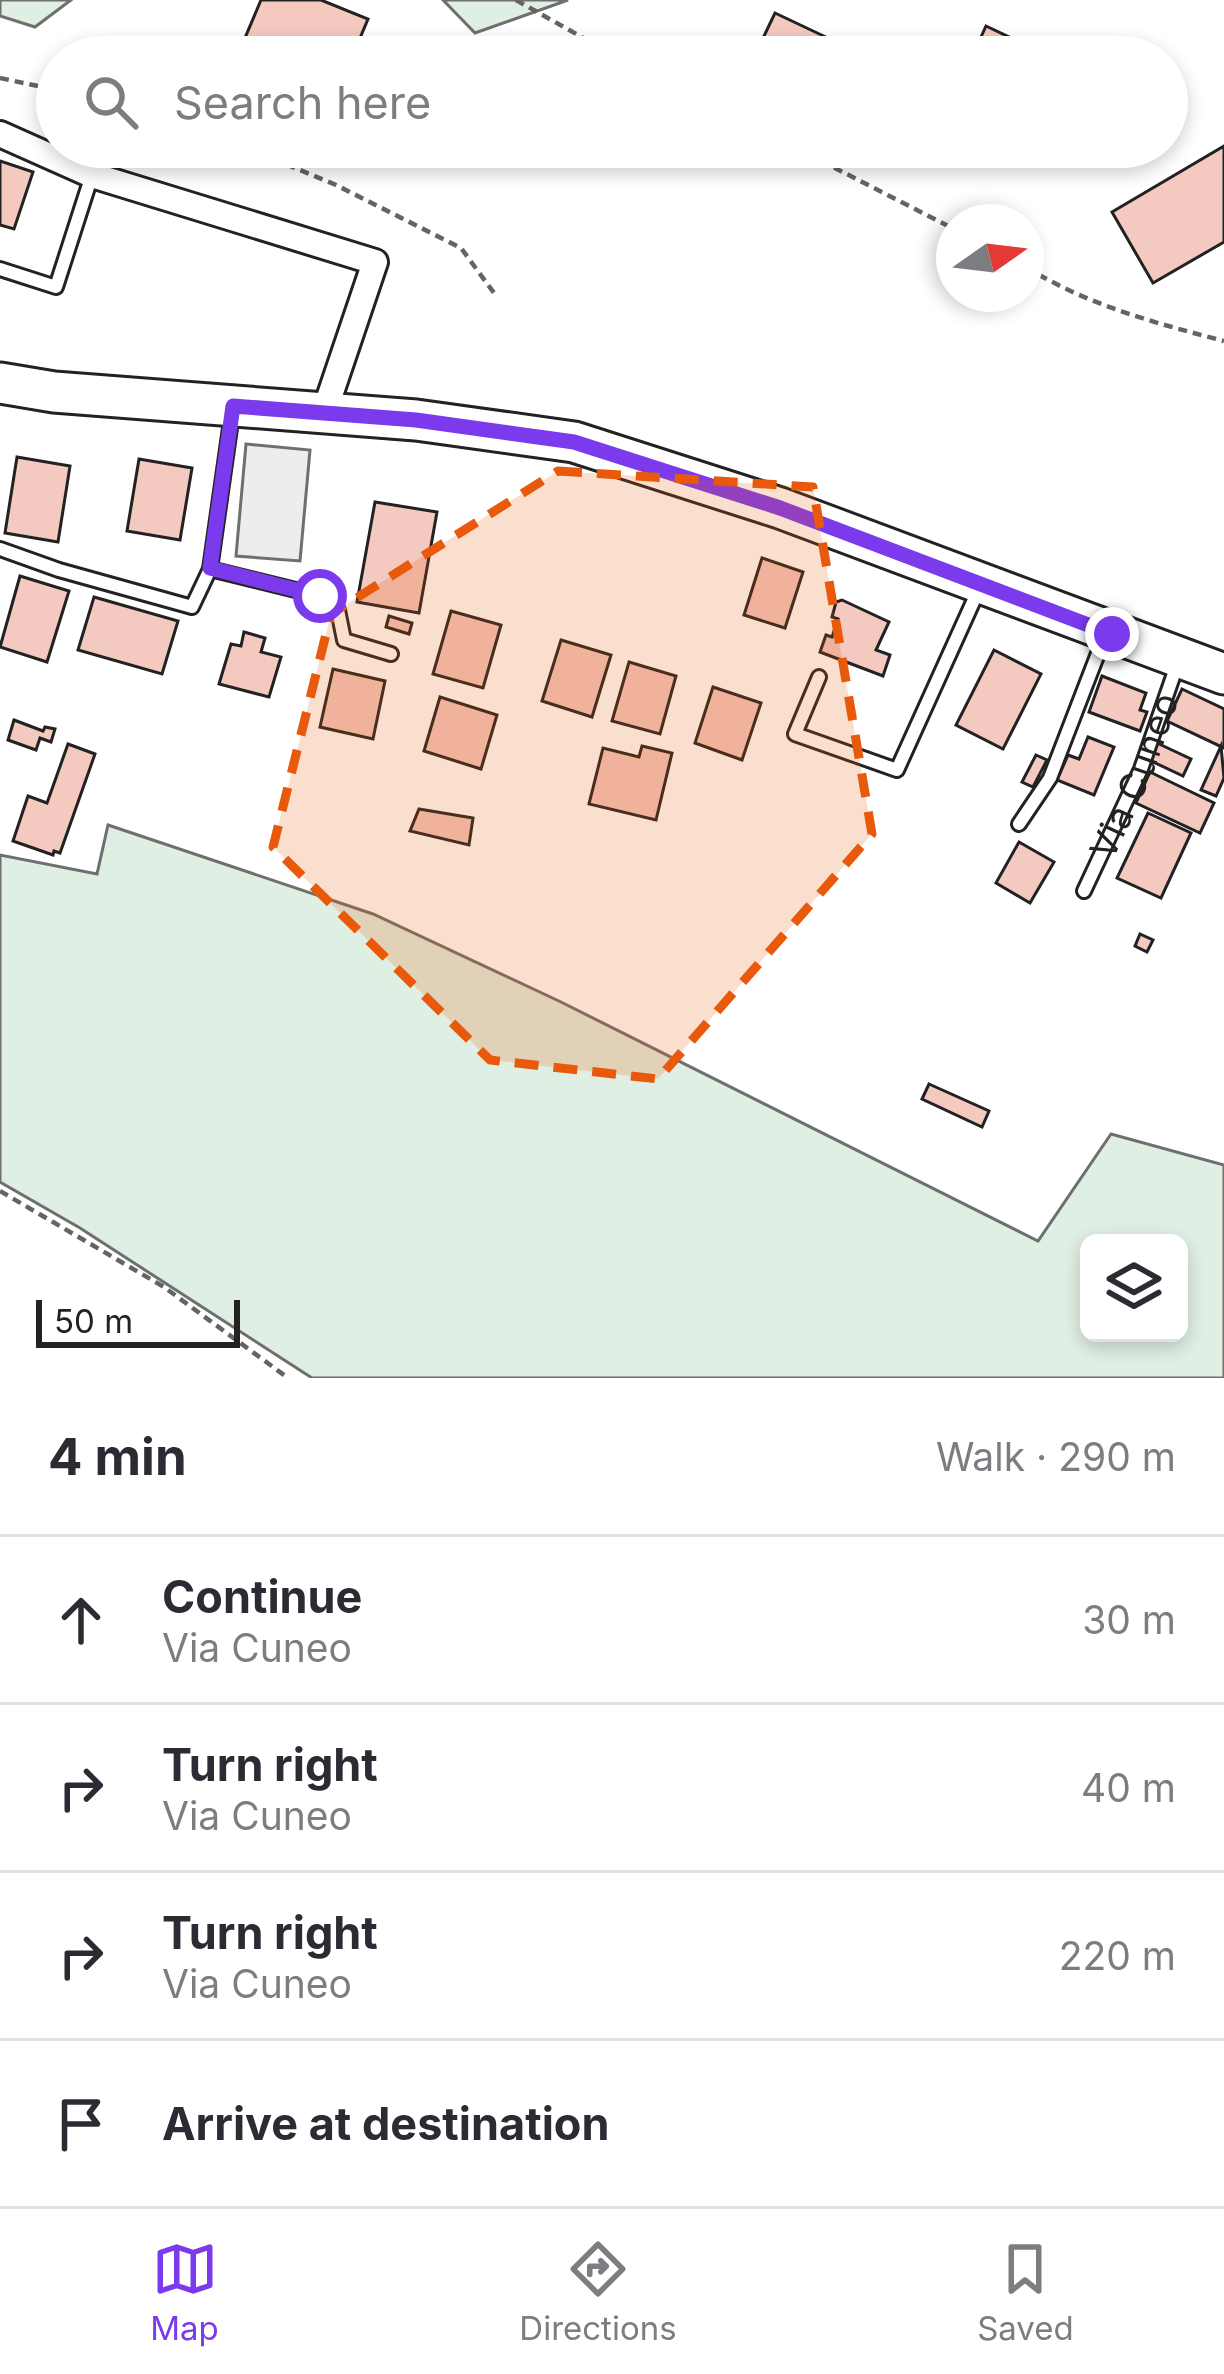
<!DOCTYPE html>
<html lang="en">
<head>
<meta charset="utf-8">
<style>
	:root { --surface:#fff; --page:#f7f7f7; --text:#2b2b33; --muted:#7c7c81; --line:#e1e1e2; --accent:#7c3aed }
	body { margin:0; font-family:Inter,sans-serif; background:var(--page); color:var(--text) }
	.controls { position:absolute; right:36px; bottom:36px; display:grid; overflow:hidden; border-radius:18px; box-shadow:0 6px 18px #0003 }
	.controls button { width:108px; height:108px; display:grid; place-items:center; padding:0; border:0; border-bottom:3px solid var(--line); background:var(--surface); color:var(--text); font:60px sans-serif }
	.compass { position:absolute; left:936px; top:204px; width:108px; height:108px; border-radius:50%; background:var(--surface); box-shadow:0 6px 18px #0003; rotate:76deg }
	.scale { position:absolute; left:36px; bottom:30px; width:204px; box-sizing:border-box; padding-left:12px; border:6px solid #222; border-top:0; font-size:33px; line-height:42px; white-space:nowrap; color:#222; -webkit-text-stroke:9px #fff; paint-order:stroke }
	.stop { position:absolute; width:36px; height:36px; margin:-27px; border:9px solid #7c3aed; border-radius:50%; background:#fff }
	.stop.end { background:#7c3aed; border-color:#fff; box-shadow:0 3px 12px #0008 }
	.list { margin:0; padding:0; list-style:none }
	h2 { display:flex; justify-content:space-between; align-items:center; height:156px; margin:0; padding:0 48px; font-size:51px }
	h2 small { font-size:39px; font-weight:400; color:var(--muted) }
	.list li { display:grid; grid-template-columns:78px 1fr auto; gap:36px; align-items:center; box-sizing:border-box; height:168px; padding:0 48px; border-top:3px solid var(--line) }
	.list b { display:block; font-size:45px; white-space:nowrap }
	.list p { margin:0; font-size:39px; white-space:nowrap; color:var(--muted) }
	.list em { font-size:39px; font-style:normal; color:var(--muted) }
	.icon { flex:none; width:66px; height:66px; fill:none; stroke:currentColor; stroke-width:2; stroke-linecap:round; stroke-linejoin:round }
	.map { position:relative; flex:none; width:1224px; height:1378px; overflow:hidden }
	.search { position:absolute; background:var(--surface); box-shadow:0 6px 18px #0003; left:36px; right:36px; top:36px; height:132px; display:flex; align-items:center; gap:30px; box-sizing:border-box; padding:0 42px; border-radius:66px; color:var(--muted); font-size:45px }
	.sheet { height:828px; background:var(--surface) }
	nav { display:flex; justify-content:space-around; align-items:center; box-sizing:border-box; height:168px; border-top:3px solid var(--line); background:var(--surface); font-size:33px; color:var(--muted) }
	nav a { display:grid; justify-items:center; gap:6px }
	nav .on { color:var(--accent) }
	.map>svg:first-child { display:block }
</style>
</head>
<body>
<div class="map">
<svg width="1224" height="1378" viewBox="0 0 1224 1378">
	<rect width="100%" height="100%" fill="#fff"/>
	<!-- green -->
	<g fill="#e0efe3" stroke="#6f6f6f" stroke-width="3" fill-rule="evenodd">
		<path d="M0,0H71L35,27L0,16Z"/>
		<path d="M443,0H568L475,33Z"/>
		<path d="M108,825L373,914L561,1002L1038,1241L1111,1134L1224,1165V1378H312L80,1228L0,1182V855L97,874ZM1179,1243V1333H1089V1243Z"/>
	</g>
	<!-- parking -->
	<path fill="#ededed" stroke="#6f6f6f" stroke-width="3" d="M246,444L310,450L300,561L236,556Z"/>
	<!-- building -->
	<g fill="#f3c9c0" stroke="#222" stroke-width="3">
		<path d="M261,0H321L368,19L352,57H250L239,52Z"/>
		<path d="M775,13L868,57H754Z"/>
		<path d="M986,26L1051,57H972Z"/>
		<path d="M1224,146V242L1153,283L1112,212Z"/>
		<path d="M0,161L33,172L14,229L0,225Z"/>
		<path d="M17,457L70,466L58,542L5,533Z"/>
		<path d="M139,459L192,468L180,540L127,531Z"/>
		<path d="M375,502L437,512L419,613L357,602Z"/>
		<path d="M762,558L803,572L785,628L744,615Z"/>
		<path d="M20,576L69,591L47,662L0,647Z"/>
		<path d="M94,597L178,621L162,674L78,650Z"/>
		<path d="M842,600L889,622L876,650L890,655L883,676L820,652L826,635L832,637L838,619L832,617L836,602Z"/>
		<path d="M451,611L501,625L483,688L433,674Z"/>
		<path d="M389,616L412,623L409,634L386,627Z"/>
		<path d="M244,632L265,638L261,652L281,657L269,697L219,684L231,644L241,646Z"/>
		<path d="M561,640L611,655L592,717L542,701Z"/>
		<path d="M994,650L1041,674L1003,749L956,725Z"/>
		<path d="M629,662L676,676L660,734L612,721Z"/>
		<path d="M333,669L385,681L373,739L320,727Z"/>
		<path d="M1102,676L1146,693L1140,710L1147,712L1140,731L1089,712Z"/>
		<path d="M713,687L761,703L742,760L695,743Z"/>
		<path d="M1182,689L1224,709V748L1167,721Z"/>
		<path d="M440,697L497,715L481,769L424,751Z"/>
		<path d="M14,720L43,731L45,727L55,729L51,742L40,738L36,750L8,740Z"/>
		<path d="M1088,737L1114,747L1094,795L1057,780L1068,755L1079,759Z"/>
		<path d="M1157,743L1191,759L1183,776L1149,760Z"/>
		<path d="M68,744L95,754L60,853L54,851L53,855L13,841L28,796L47,803Z"/>
		<path d="M642,746L672,753L656,820L589,804L603,748L639,757Z"/>
		<path d="M1221,746L1224,778L1216,796L1201,790Z"/>
		<path d="M1036,755L1047,760L1033,787L1022,782Z"/>
		<path d="M1150,772L1214,803L1200,833L1136,803Z"/>
		<path d="M419,809L473,818L469,845L410,831Z"/>
		<path d="M1148,813L1191,833L1161,898L1117,878Z"/>
		<path d="M1019,842L1054,862L1030,903L996,883Z"/>
		<path d="M1140,934L1153,940L1147,952L1135,946Z"/>
		<path d="M929,1084L989,1111L982,1127L922,1099Z"/>
	</g>
	<g fill="none" stroke-linecap="round" stroke-linejoin="round">
		<defs>
			<g id="lane">
				<path d="M0,269L56,287L92,175"/>
				<path d="M232,414L210,569L320,596L338,610L344,640L391,654"/>
				<path d="M0,549L59,570L192,607L210,569"/>
				<path d="M819,677L795,734L897,770L978,591"/>
				<path d="M1019,824L1050,778L1104,638"/>
				<path id="s1" d="M1084,891L1141,769L1177,665"/>
			</g>
			<path id="street" d="M0,134L92,175L375,262L324,413"/>
			<path id="primary" d="M0,383L54,392L416,420L574,442L780,508L1224,674"/>
		</defs>
		<!-- lane casing -->
		<use href="#lane" stroke="#222" stroke-width="18"/>
		<!-- street casing -->
		<use href="#street" stroke="#222" stroke-width="30"/>
		<!-- primary casing -->
		<use href="#primary" stroke="#222" stroke-width="45"/>
		<!-- path -->
		<g stroke="#646464" stroke-width="4.5" stroke-dasharray="9 6" stroke-linecap="butt">
			<path d="M516,0L617,57"/>
			<path d="M0,78L57,90"/>
			<path d="M245,147L336,185L461,248L494,293"/>
			<path d="M794,147L954,229"/>
			<path d="M1026,267C1087,305 1155,323 1224,341"/>
			<path d="M0,1191L164,1287L288,1378"/>
		</g>
		<!-- lane -->
		<use href="#lane" stroke="#fff" stroke-width="12"/>
		<!-- street -->
		<use href="#street" stroke="#fff" stroke-width="24"/>
		<!-- primary -->
		<use href="#primary" stroke="#fff" stroke-width="39"/>
	</g>
	<g fill="none" stroke-linecap="round" stroke-linejoin="round">
		<!-- route -->
		<path stroke="#7c3aed" stroke-width="15" d="M320,596L210,568L233,406L416,420L574,442L780,508L1112,634"/>
	</g>
	<!-- marked area -->
	<path fill="#e8590c" fill-opacity="0.2" stroke="#e8590c" stroke-width="9" stroke-dasharray="24 15" stroke-linejoin="round" d="M558,471L813,487L872,834L658,1079L490,1060L273,847L331,614Z"/>
	<g text-anchor="middle" dominant-baseline="central" stroke-width="9" stroke-linejoin="round" paint-order="stroke">
		<!-- street labels -->
		<g font-size="36" fill="#222" stroke="#fff">
			<text stroke="none"><textPath href="#s1" startOffset="126">Via Cuneo</textPath></text>
		</g>
	</g>
</svg>
<div class="controls">
<button><svg class="icon" aria-label="layers" viewBox="0 0 24 24"><path d="M12 4l9 5-9 5-9-5zM3 14l9 5 9-5"/></svg></button>
</div>
<svg class="compass" viewBox="-18 -18 36 36"><path d="M0-13l5 13h-10z" fill="#e53935"/><path d="M0 13l5-13h-10z" fill="#7c7c81"/></svg>
<div class="scale">50 m</div>
<div class="stop" style="left:320px;top:596px"></div>
<div class="stop end" style="left:1112px;top:634px"></div>
<div class="search"><svg class="icon" aria-label="search" viewBox="0 0 24 24"><circle cx="10" cy="10" r="6"/><path d="M15 15l6 6"/></svg>Search here</div>
</div>
<section class="sheet">
<h2>4 min<small>Walk · 290 m</small></h2>
<ul class="list">
<li><svg class="icon" aria-label="ahead" viewBox="0 0 24 24"><path d="M12 20V5M6 11l6-6 6 6"/></svg><div><b>Continue</b><p>Via Cuneo</p></div><em>30 m</em></li>
<li><svg class="icon" aria-label="right" viewBox="0 0 24 24"><path d="M7 20v-9h11M14 6l5 5-5 5"/></svg><div><b>Turn right</b><p>Via Cuneo</p></div><em>40 m</em></li>
<li><svg class="icon" aria-label="right" viewBox="0 0 24 24"><path d="M7 20v-9h11M14 6l5 5-5 5"/></svg><div><b>Turn right</b><p>Via Cuneo</p></div><em>220 m</em></li>
<li><svg class="icon" aria-label="arrive" viewBox="0 0 24 24"><path d="M6 21V4h12l-3 4 3 4H6"/></svg><div><b>Arrive at destination</b></div></li>
</ul>
</section>
<nav>
<a class="on"><svg class="icon" aria-label="map" viewBox="0 0 24 24"><path d="M3 6l6-2 6 2 6-2v14l-6 2-6-2-6 2zM9 4v14M15 6v14"/></svg>Map</a>
<a><svg class="icon" aria-label="directions" viewBox="0 0 24 24"><path d="M12 3l9 9-9 9-9-9zM9 14v-3h6M13 9l2 2-2 2"/></svg>Directions</a>
<a><svg class="icon" aria-label="saved" viewBox="0 0 24 24"><path d="M7 4h10v16l-5-4-5 4z"/></svg>Saved</a>
</nav>
</body>
</html>
